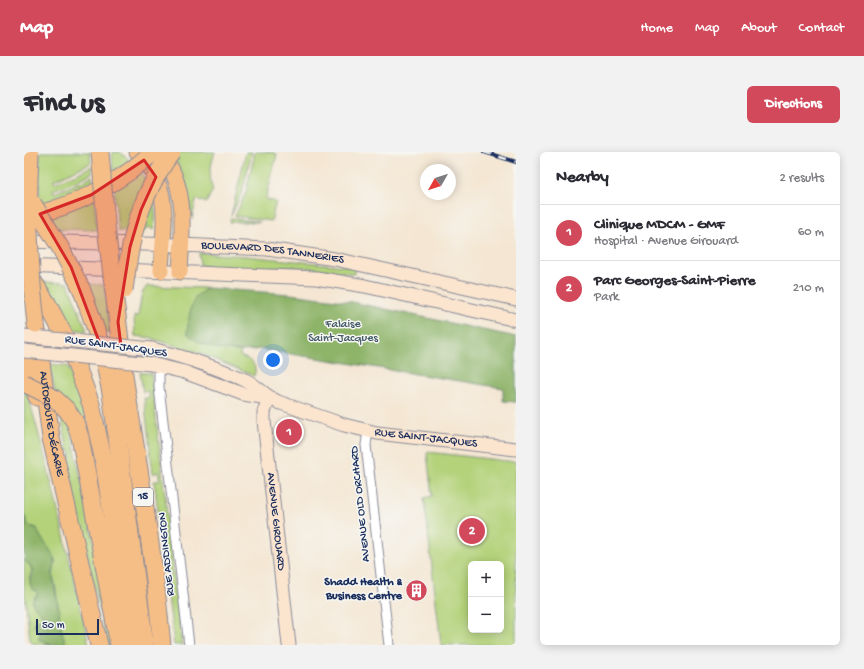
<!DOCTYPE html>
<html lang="en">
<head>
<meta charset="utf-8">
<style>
	:root { --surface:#fff; --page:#f2f2f3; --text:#2b2b33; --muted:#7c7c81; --line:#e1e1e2; --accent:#d1495b }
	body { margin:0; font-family:"Gochi Hand",sans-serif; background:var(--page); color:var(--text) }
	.controls { position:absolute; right:12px; bottom:12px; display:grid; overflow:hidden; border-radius:6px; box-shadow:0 2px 10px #0003 }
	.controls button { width:36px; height:36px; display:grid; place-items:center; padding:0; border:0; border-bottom:1px solid var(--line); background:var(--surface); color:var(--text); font:20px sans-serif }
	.compass { position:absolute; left:396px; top:12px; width:36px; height:36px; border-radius:50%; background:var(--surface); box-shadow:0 2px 10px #0003; rotate:231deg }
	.scale { position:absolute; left:12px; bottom:10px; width:63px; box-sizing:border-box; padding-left:4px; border:2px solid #1b2f5e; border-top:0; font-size:11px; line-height:14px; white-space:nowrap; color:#1b2f5e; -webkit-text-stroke:3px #f6f6f2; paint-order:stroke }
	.you { position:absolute; left:249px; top:208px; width:14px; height:14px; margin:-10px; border:3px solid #fff; border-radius:50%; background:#1a73e8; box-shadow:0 0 0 6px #1a73e833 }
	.badge { display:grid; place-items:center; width:26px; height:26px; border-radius:50%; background:var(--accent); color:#fff; font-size:13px; font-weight:700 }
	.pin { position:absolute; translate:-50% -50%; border:2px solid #fff; box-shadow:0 1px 4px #0006 }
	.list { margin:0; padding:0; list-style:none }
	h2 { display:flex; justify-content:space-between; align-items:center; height:52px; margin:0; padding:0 16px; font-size:17px }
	h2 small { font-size:13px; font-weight:400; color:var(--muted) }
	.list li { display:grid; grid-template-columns:26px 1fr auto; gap:12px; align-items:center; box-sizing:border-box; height:56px; padding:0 16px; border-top:1px solid var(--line) }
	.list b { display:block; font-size:15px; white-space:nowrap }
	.list p { margin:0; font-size:13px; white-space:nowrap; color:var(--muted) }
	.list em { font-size:13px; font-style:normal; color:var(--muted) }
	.map { position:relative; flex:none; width:492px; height:493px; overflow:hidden; border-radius:6px }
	header { display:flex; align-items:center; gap:24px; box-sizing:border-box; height:56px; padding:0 20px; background:var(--accent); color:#fff }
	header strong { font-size:19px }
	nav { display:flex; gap:22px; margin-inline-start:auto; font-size:14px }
	.intro { display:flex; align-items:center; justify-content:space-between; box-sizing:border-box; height:96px; padding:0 24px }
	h1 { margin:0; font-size:28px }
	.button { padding:10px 18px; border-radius:6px; background:var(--accent); color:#fff; font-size:14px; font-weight:700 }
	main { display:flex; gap:24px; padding:0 24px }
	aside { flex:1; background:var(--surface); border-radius:6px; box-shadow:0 2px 10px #0003 }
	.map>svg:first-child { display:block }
</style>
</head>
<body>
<header>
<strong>Map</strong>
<nav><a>Home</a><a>Map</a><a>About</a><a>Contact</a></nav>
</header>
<div class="intro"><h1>Find us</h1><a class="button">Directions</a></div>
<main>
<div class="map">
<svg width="492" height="493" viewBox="0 0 492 493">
	<rect width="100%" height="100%" fill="#f6f6f2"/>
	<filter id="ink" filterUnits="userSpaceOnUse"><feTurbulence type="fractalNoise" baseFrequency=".025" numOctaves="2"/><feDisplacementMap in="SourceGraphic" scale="8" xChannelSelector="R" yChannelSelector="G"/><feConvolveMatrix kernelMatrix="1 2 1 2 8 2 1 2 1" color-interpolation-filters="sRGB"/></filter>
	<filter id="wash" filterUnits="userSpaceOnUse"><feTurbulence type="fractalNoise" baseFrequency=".012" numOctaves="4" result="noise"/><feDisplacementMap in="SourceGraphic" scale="16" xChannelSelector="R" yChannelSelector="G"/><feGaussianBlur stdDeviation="0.9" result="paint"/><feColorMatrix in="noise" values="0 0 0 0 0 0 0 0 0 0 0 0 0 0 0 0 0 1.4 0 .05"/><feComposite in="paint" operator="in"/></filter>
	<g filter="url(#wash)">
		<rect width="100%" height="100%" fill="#f4e6d2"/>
		<!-- green -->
		<g fill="#b3d279" stroke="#67806c" fill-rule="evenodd">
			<path d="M16,0H66L67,11L30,28V31L52,22L68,14V21L48,31L29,38L30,41L53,32L68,24L69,33L56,40L20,53L15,46Z"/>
			<path d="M88,0H96L107,9L99,15L98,14L89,19Z"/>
			<path d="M157,0H191C187,12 184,26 189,38L182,51L173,47L171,53L168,67L163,35L151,7Z"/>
			<path d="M222,0H228L218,40L207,64Z"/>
			<path d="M231,0H245L253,2L242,47L252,50L247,69L211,64L222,40Z"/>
			<path d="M116,18L123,30L104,79H94L90,35Z"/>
			<path d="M70,46L73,78L35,77L26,64Z"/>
			<path d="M129,46C131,56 133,68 129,78L125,75L120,79L117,80Z"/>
			<path d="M207,66L236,70H206Z"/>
			<path d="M175,101L222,104L331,115L330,122C309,119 287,115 265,115C235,116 205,120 176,113Z"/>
			<path d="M17,130L44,131L63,179L45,177Z"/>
			<path d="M64,132L80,133L86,181H81Z"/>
			<path d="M123,134L182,136L178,141L173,143L204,198L217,199L216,204C226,208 234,212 230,224L178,202L129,187V186L111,184L110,164H114L118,141Z"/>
			<path d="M26,212L44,214C64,261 72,312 79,363L62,287L31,241Z"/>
			<path d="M116,221H127L158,493H150L143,437H144L143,425L147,424V419L142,420L130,329H136L134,320L129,322L120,246H125L124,239L119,240Z"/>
			<path d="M0,236L2,237C27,321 45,407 65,493L11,492L8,491L6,487L0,435V408C7,414 10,417 5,426L14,442L9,446L19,464L18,468H14L12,476L16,479C16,487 20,489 27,492L37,475L35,467V461L31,431L29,426L31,408L10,375L4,374L0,361Z"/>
			<path d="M35,256L45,268L91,493H84L55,369L57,368L56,365L55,366L44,311L46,309L47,299H44Z"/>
			<path d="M404,300L492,310V493H417L400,346L408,344L403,302ZM447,412H477V478H447Z"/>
		</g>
		<!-- forest -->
		<g fill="#8eb469" stroke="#547264">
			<path d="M182,136L266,142L328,150L492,185V250L479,249V236L236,197C230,198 223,199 217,199C203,200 170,193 163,180C165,169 165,154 172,145C175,141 179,140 182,136Z"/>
			<path d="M0,361L4,374L13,376C15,387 28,397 31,408C32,415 27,420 29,426C31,437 33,448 35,460C36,463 35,466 35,469C37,477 40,485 42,493L27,492L14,487L16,484V479L10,474L11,469L18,468L19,464C15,458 10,457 8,449L14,442L11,438L8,437C7,434 5,431 6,428C6,423 7,426 8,422C9,415 4,411 0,408Z"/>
		</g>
	</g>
	<g filter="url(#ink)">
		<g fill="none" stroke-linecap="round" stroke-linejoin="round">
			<defs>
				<g id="minor">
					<path d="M138,214L135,222V235L165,493"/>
					<path d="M344,279L342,293L365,493"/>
				</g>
				<g id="secondary">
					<path id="s1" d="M0,89L157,93L243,97L311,107L492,147"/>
					<path d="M0,114L292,126L341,134L492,168"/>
					<path id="s2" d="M128,197C160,205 193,215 223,229C234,235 242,245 254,250L320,273L353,281L492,297"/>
					<path d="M127,212L160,220L219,242L244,246"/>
					<path id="s3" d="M245,246L240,260V269L265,493"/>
				</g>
				<g id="trunk">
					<path d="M113,0C150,35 139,74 137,119"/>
					<path d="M137,0C165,37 158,77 156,120"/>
				</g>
				<g id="motorway">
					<path d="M2,65C40,57 75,41 106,19"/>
					<path d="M5,123L23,151L44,191L67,252L80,310L107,493"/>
					<path d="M57,136L69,169L78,197L87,241L121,493"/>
					<path d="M90,140C94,170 97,200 101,230C115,318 130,405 138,493"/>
					<path id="s4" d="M12,172L27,286L75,493"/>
					<path d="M0,208L13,245"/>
					<path d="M43,258L51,270L56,285L95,493"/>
				</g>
			</defs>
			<!-- minor casing -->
			<use href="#minor" stroke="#888a98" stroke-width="11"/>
			<!-- secondary casing -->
			<use href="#secondary" stroke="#888a98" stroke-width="15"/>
			<!-- trunk casing -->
			<use href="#trunk" stroke="#888a98" stroke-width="17"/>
			<!-- motorway casing -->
			<use href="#motorway" stroke="#888a98" stroke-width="19"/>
			<!-- minor -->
			<use href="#minor" stroke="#fff" stroke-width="9"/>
			<!-- secondary -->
			<use href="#secondary" stroke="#fbe5cf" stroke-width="13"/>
			<!-- trunk -->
			<use href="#trunk" stroke="#f6be87" stroke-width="15"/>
			<!-- motorway -->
			<use href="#motorway" stroke="#f6be87" stroke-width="17"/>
			<defs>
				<path id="rail" d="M460,0L492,10"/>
			</defs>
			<!-- rail casing -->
			<use href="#rail" stroke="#1b2f5e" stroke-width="4"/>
			<!-- rail -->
			<use href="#rail" stroke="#f6f6f2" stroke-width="2.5" stroke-dasharray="8" stroke-linecap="butt"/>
			<defs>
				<g id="secondary-bridge">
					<path d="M0,184L128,197"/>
					<path d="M0,199L127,212"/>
				</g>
				<g id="motorway-bridge">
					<path d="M6,0C3,58 5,115 12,172"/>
					<path d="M76,0L83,83L90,140"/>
					<path d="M106,19L130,0"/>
					<path d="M9,52L36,95L57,136"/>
					<path d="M100,138C102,123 104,108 107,93C114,59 128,27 148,0"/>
					<path d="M0,231L30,246L43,258"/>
				</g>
			</defs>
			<!-- secondary-bridge casing -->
			<use href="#secondary-bridge" stroke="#888a98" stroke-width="15" stroke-linecap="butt"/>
			<!-- motorway-bridge casing -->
			<use href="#motorway-bridge" stroke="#888a98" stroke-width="19" stroke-linecap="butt"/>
			<!-- secondary-bridge -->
			<use href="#secondary-bridge" stroke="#fbe5cf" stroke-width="13"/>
			<!-- motorway-bridge -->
			<use href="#motorway-bridge" stroke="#f6be87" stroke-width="17"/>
		</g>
	</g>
	<!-- marked area -->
	<path fill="#d62828" fill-opacity="0.2" stroke="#d62828" stroke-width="3" stroke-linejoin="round" d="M120,8L132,25L117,58L106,95L94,170L97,194L76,192L47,115L16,62L67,43Z"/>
	<!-- icons -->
	<defs>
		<symbol id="building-disc" viewBox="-11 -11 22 22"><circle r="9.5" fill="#d1495b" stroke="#f6f6f2"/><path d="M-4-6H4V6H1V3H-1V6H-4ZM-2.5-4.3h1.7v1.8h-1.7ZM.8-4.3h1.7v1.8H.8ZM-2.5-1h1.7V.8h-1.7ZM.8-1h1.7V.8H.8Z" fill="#fff"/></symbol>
	</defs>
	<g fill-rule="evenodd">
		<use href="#building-disc" x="380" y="426" width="25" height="25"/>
	</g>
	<g text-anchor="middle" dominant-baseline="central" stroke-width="3" stroke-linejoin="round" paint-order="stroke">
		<!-- shield labels -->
		<rect fill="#f6f6f2" stroke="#5d6b8a" stroke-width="1" x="109" y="336" width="20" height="18" rx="3"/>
		<g font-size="11" font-weight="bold" fill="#1b2f5e">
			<text x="119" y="345">15</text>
		</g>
		<!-- street labels -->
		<g font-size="12" fill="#1b2f5e" stroke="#f6f6f2">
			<text stroke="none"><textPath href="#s1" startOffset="249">BOULEVARD DES TANNERIES</textPath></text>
			<text transform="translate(92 195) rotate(8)">RUE SAINT-JACQUES</text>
			<text stroke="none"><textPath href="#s4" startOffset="101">AUTOROUTE DÉCARIE</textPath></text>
			<text stroke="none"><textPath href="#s2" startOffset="291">RUE SAINT-JACQUES</textPath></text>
			<text transform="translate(337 352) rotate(-96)">AVENUE OLD ORCHARD</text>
			<text stroke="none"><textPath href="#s3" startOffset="125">AVENUE GIROUARD</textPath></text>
			<text transform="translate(143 402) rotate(-96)">RUE ADDINGTON</text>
		</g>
		<!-- park labels -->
		<g font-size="12" fill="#415865" stroke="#f6f6f2">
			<text x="319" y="173">Falaise<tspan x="319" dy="14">Saint-Jacques</tspan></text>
		</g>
		<!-- poi labels -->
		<g font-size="12" font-weight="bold" fill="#1b2f5e" stroke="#f6f6f2" text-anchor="end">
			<text x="378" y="431">Shadd Health &amp;<tspan x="378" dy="14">Business Centre</tspan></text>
		</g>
	</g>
</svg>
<div class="controls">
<button>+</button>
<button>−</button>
</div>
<svg class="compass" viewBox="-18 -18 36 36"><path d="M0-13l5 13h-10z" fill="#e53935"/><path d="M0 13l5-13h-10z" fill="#7c7c81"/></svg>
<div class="scale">50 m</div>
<div class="you"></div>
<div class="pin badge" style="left:265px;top:280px">1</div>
<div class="pin badge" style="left:448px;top:379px">2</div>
</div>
<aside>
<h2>Nearby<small>2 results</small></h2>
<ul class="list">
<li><span class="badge">1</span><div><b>Clinique MDCM - GMF</b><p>Hospital · Avenue Girouard</p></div><em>60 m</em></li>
<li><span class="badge">2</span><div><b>Parc Georges-Saint-Pierre</b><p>Park</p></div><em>210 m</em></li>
</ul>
</aside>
</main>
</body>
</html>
